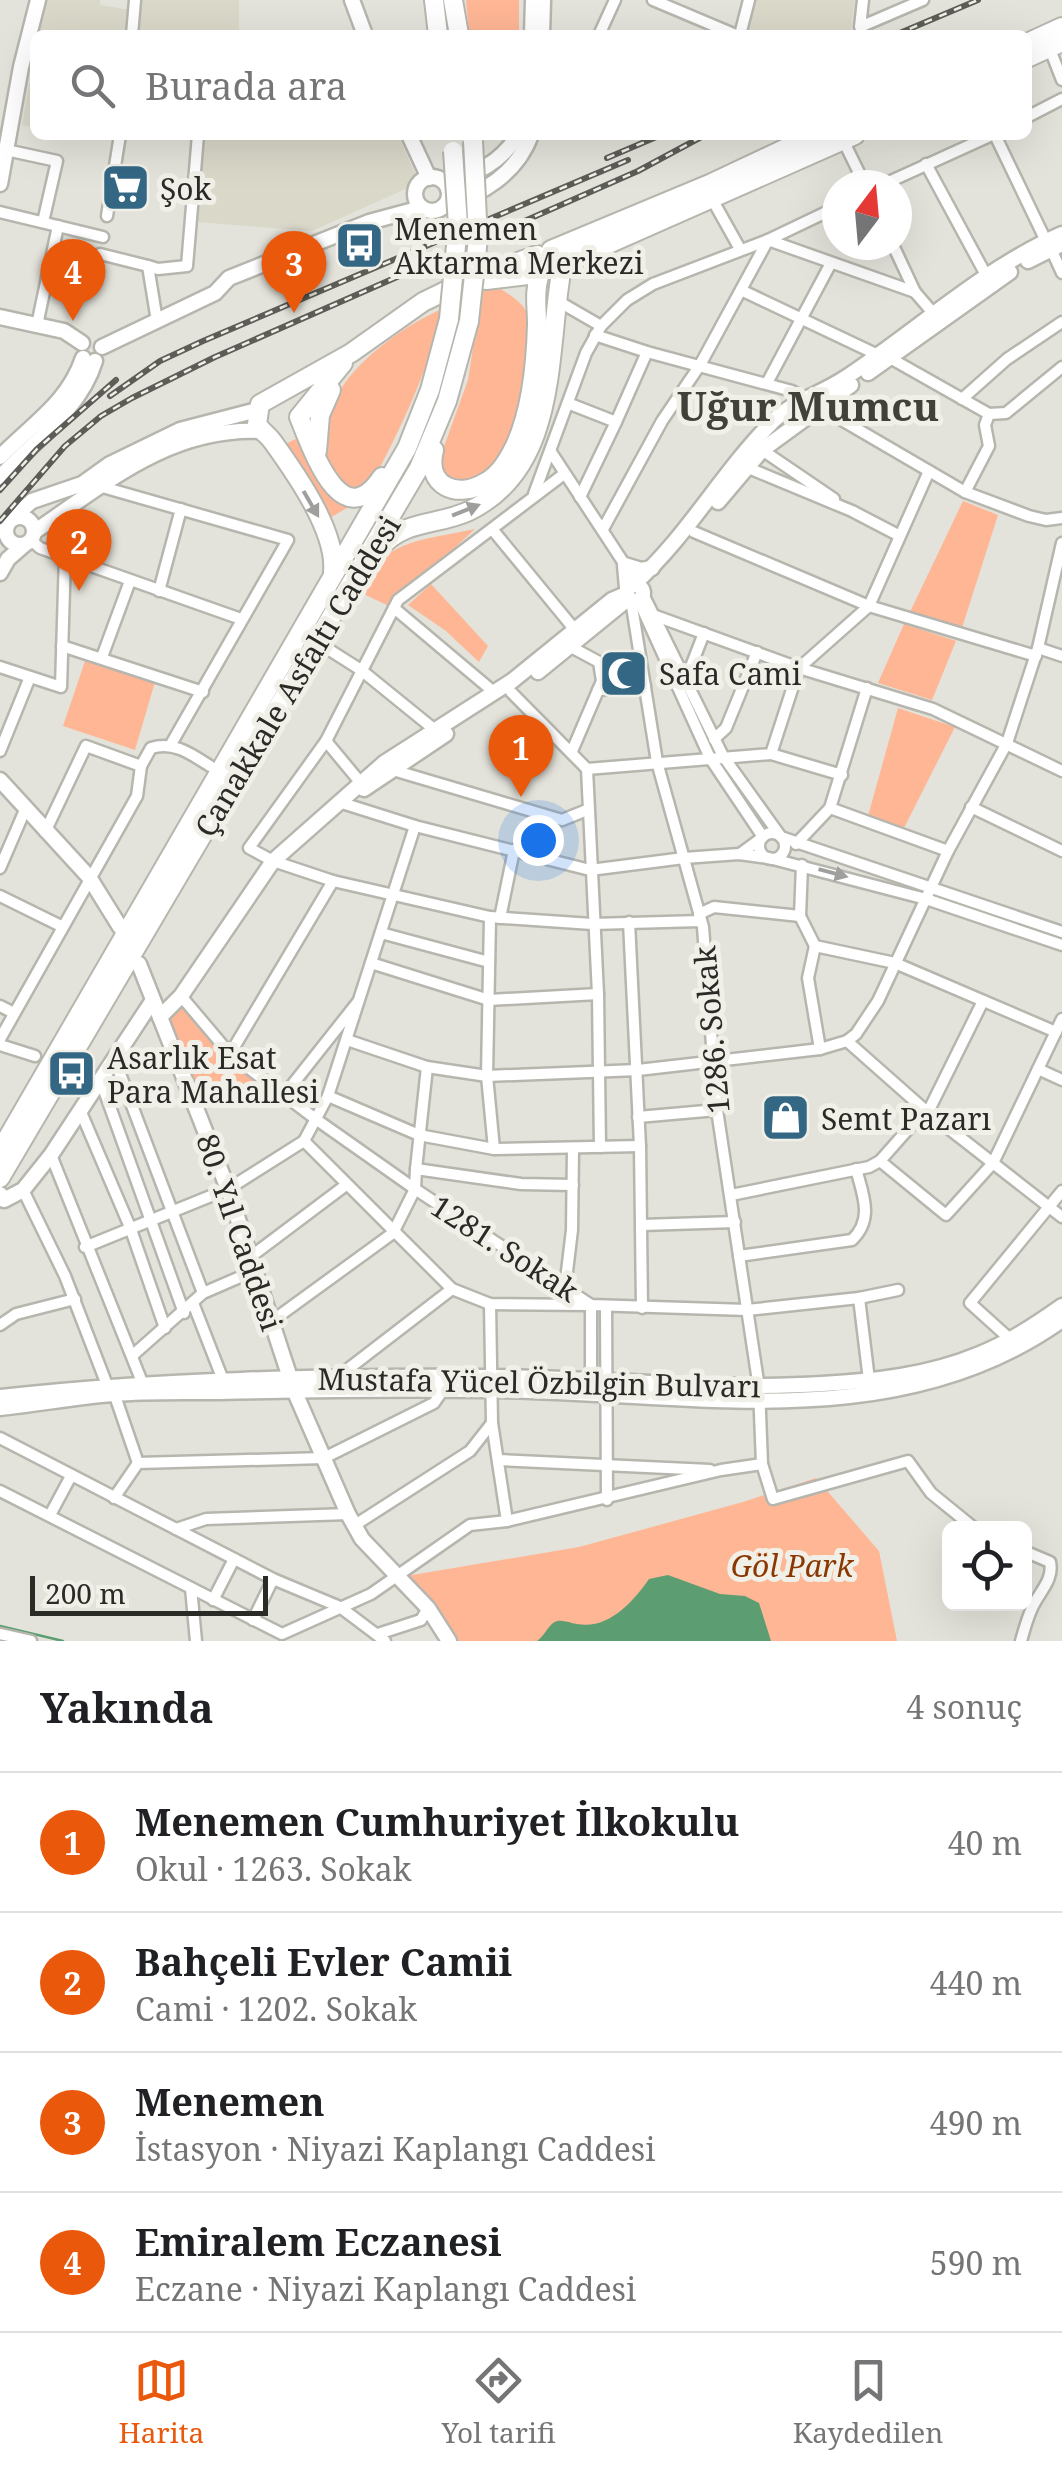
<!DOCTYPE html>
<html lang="tr">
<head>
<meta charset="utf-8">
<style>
	:root { --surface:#fff; --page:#f6f6f6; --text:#202124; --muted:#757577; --line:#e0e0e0; --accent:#ea580c }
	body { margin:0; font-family:"Noto Serif",serif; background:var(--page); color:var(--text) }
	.controls { position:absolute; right:30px; bottom:30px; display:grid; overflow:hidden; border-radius:15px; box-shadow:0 10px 40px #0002 }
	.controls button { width:90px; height:90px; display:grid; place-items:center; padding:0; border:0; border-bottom:2px solid var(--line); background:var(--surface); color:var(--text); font:50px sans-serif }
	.compass { position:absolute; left:822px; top:170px; width:90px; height:90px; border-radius:50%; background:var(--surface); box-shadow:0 10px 40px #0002; rotate:16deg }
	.scale { position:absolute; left:30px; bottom:25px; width:238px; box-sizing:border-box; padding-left:10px; border:5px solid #2a2a27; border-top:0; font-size:28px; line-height:35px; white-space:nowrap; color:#2a2a27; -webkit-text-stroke:8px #f1f0e8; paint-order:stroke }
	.you { position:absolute; left:538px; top:840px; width:35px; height:35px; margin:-25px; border:8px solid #fff; border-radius:50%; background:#1a73e8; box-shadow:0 0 0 15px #1a73e833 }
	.badge { display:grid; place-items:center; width:65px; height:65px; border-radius:50%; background:var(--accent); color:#fff; font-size:32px; font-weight:700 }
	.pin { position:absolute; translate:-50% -82px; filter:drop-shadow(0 2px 5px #0008) }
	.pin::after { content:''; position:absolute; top:52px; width:35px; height:30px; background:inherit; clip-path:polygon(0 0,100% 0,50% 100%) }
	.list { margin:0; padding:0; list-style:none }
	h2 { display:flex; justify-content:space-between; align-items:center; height:130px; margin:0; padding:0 40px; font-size:42px }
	h2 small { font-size:32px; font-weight:400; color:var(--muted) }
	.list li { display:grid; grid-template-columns:65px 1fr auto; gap:30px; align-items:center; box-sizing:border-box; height:140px; padding:0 40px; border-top:2px solid var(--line) }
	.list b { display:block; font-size:38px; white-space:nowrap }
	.list p { margin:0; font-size:32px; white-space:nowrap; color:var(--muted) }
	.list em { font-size:32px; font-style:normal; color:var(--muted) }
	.icon { flex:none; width:55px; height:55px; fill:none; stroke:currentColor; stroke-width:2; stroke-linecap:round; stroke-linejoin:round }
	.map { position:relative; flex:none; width:1062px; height:1641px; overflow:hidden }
	.search { position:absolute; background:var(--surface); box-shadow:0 10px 40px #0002; left:30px; right:30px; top:30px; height:110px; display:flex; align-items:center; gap:25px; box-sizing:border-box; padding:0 35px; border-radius:15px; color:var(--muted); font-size:38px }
	.sheet { height:690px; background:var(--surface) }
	nav { display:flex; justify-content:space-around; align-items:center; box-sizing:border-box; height:140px; border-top:2px solid var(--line); background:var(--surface); font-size:28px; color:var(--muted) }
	nav a { display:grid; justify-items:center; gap:5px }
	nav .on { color:var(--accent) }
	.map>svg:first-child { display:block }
</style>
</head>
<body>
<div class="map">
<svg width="1062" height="1641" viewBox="0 0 1062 1641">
	<rect width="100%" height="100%" fill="#e4e3db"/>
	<!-- built -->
	<g fill="#dad8c9">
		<path d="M44,0H100V5L131,10L127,35H38Z"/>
		<path d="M139,0H239V35H135Z"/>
		<path d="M755,0H855L850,35H744Z"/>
		<path d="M35,50V128L22,125Z"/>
		<path d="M203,135H398L419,183L312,231L196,222Z"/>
	</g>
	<!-- green -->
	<g fill="#feb695">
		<path d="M466,0H519V35H469Z"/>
		<path d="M501,289C511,296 523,302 528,315C534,330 528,354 526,369C521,412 506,493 448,477L438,463L468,380L482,291Z"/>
		<path d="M466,306L439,404L421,450L190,841L368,527L458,307Z"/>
		<path d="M442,309C429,371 401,427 372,483C312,506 323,422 340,391C358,358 409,323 442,309Z"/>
		<path d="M300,437C309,467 317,498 352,505L328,519L281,446Z"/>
		<path d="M963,501L998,515L961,631L910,612Z"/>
		<path d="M475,529L391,607L357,591C387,538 420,541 475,529Z"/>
		<path d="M431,584L488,646L479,662L446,631L408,605Z"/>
		<path d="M904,624L956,641L932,700L878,683Z"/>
		<path d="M85,661L155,682L135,750L63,726Z"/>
		<path d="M898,708L955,727L903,830L868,816Z"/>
		<path d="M182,1006L188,1008L264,1090L237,1107L222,1098L204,1076L193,1081L163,1016Z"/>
		<path d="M816,1478L879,1551L897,1641H448L406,1576L579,1547L743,1502Z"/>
	</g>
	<!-- water -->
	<path fill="#5c9e72" d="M668,1575L720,1594L745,1596L759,1603L771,1641H537C544,1636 547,1628 553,1623C560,1618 569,1623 577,1624C608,1630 633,1602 649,1579Z"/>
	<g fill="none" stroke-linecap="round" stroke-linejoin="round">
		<!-- stream -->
		<path stroke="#5c9e72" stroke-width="2.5" d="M0,1626L63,1641"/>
		<defs>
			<g id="street">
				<path d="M653,0L736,35"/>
				<path d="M863,0L860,27L923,0"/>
				<path d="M132,35L135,0"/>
				<path d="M599,35L615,0"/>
				<path d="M740,35L749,0"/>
				<path d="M1053,57L1062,80"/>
				<path d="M1027,117L1062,99"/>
				<path d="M995,135L1046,241"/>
				<path d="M843,140L865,185"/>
				<path d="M6,150L57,161L43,222"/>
				<path d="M926,164L986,275"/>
				<path d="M882,185L992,135"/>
				<path d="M712,199L740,249"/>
				<path d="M0,212L103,237"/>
				<path d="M107,216L120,135"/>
				<path d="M768,240L915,292"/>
				<path d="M893,245L915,292L933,313"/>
				<path d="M1051,249L1062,273"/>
				<path d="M100,254L148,266"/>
				<path d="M741,290L878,355"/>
				<path d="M556,300L601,326"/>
				<path d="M157,321L148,266L158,269L187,266L198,135"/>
				<path d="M37,325L58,226"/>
				<path d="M595,335L647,352L792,391L965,492L1029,516L1046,520L1062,518"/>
				<path d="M890,358L989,414L985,425L989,446L965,492"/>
				<path d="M767,383L831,263"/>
				<path d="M962,399L1007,359L1062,322"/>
				<path d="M570,404L616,422L647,352"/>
				<path d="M989,414L1006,413L1062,367"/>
				<path d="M762,450L834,499"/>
				<path d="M551,452L625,565"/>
				<path d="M746,467L852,511L898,535"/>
				<path d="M564,474L398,600L326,741L249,848L273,861L333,881L490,917L592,924L701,921"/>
				<path d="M99,486L288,540L170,746"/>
				<path d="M534,494L586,353L601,326L627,300L653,284L768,240L837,207"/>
				<path d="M580,497L616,422"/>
				<path d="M492,529L575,630"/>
				<path d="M603,529L662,421L700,365L768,240"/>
				<path d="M694,532L869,606L1036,656"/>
				<path d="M31,540L40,548L241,619"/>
				<path d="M159,591L181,509"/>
				<path d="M643,594L723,756L781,837L1062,932"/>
				<path d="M631,600L657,762L703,927L717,1110L759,1388L762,1464L773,1499L908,1461L931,1493L974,1528"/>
				<path d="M394,608L495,693"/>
				<path d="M642,608L710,758L763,837L740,854"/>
				<path d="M653,615L799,668L933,709L1062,771"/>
				<path d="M62,646L203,692"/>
				<path d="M571,647L599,662L602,681L572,751"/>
				<path d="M1038,648L1062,656"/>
				<path d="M328,649L361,670L435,730"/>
				<path d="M102,657L130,581"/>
				<path d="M0,667L61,687L65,556"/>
				<path d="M685,682L704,633"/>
				<path d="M598,690L645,686"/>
				<path d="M511,692L587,769L771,754L799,668L869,606L929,471"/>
				<path d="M714,739L726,728L757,652"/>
				<path d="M326,741L360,782"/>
				<path d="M0,751L30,677"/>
				<path d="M771,754L842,775"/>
				<path d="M587,769L598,994L600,1147"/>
				<path d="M393,770L562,820L587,810"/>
				<path d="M342,803L415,826L590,870L684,858L739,854L769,858L926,899L1062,945"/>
				<path d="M971,807L1062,851"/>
				<path d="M830,808L948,851"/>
				<path d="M45,832L86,746L141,766"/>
				<circle cx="772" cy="846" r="13"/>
				<path d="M796,844L830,808L867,688"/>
				<path d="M0,868L25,810"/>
				<path d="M0,896L61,926"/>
				<path d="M699,914L714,907L800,916"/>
				<path d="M800,916L815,946L895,963L1056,1032"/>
				<path d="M800,916L802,865"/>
				<path d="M490,917L487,1076L494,1149"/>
				<path d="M500,918L514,850"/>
				<path d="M629,922L640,1146L642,1308"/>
				<path d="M381,933L489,962"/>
				<path d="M815,946L808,978L820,1049"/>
				<path d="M371,963L489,1000L598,994"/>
				<path d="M181,996L230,1054L317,1120L415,1189L591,1305L747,1310L859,1298L898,1290"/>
				<path d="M0,1006L14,1013"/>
				<path d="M0,1039L137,796L141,766L151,748C174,741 191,754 210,766"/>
				<path d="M347,1040L427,1067L487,1076L638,1070L820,1049L847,1041L856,1034L878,1001L948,851L1007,743L1038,648L1062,543"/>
				<path d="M847,1041L925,1110L1062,1217"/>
				<path d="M0,1045L35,1056"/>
				<path d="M230,1054L333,881"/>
				<path d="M114,1058L203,1293"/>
				<path d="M1038,1069L1062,1080"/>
				<path d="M100,1079L184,1313"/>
				<path d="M285,1094L357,1003"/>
				<path d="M328,1096L419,1135L494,1149L640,1146"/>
				<path d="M80,1110L130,1227L165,1328"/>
				<path d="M928,1112L983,1001"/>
				<path d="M638,1117L717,1110"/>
				<path d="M304,1141L452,1289L490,1304L589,1305"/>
				<path d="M51,1155L142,1382"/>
				<path d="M880,1161L946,1215L993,1163L1062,1019"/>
				<path d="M416,1169L427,1067"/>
				<path d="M23,1190L65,1276L107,1385"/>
				<path d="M731,1195L869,1167L880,1161L925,1110"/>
				<path d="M642,1225L735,1222"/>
				<path d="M85,1247L228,1189L304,1141L328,1096L415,826"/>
				<path d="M739,1256L852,1240C874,1219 863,1195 856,1169"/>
				<path d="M249,1258L346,1185"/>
				<path d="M565,1288L572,1230L573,1149"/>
				<path d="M859,1298L869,1380"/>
				<path d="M193,1303L223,1380"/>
				<path d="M490,1304L492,1423L507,1521"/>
				<path d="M591,1305V1382"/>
				<path d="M606,1307L607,1500"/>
				<path d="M272,1321L393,1233L415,1189L416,1169L521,1184L573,1185"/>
				<path d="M0,1325L16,1314L75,1299"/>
				<path d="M1011,1340L970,1303L1062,1191"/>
				<path d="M133,1355L203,1293L254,1271"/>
				<path d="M339,1376L452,1289"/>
				<path d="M113,1390L138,1463"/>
				<path d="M0,1438L273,1579L340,1607L385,1641"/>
				<path d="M499,1460L710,1470"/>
				<path d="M0,1491L282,1634L371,1594L470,1525L507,1521L721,1470L762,1464"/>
				<path d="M114,1498L138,1463L324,1458L434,1403L443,1390"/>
				<path d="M50,1515L71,1476"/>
				<path d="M355,1525L470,1451L492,1423"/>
				<path d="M176,1529L206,1519L348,1514"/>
				<path d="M191,1588L196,1641"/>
				<path d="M213,1600L234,1559"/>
				<path d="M253,1620L273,1579"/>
				<path d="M0,1634L31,1641"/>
				<path d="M378,1634L421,1620L428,1608"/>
				<path d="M1021,1641C1024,1630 1027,1619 1032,1608C1039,1592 1054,1580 1050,1562L1024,1551"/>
			</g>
			<g id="secondary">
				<path d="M352,0L365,35"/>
				<path d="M532,35L533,0"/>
				<path d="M542,35L543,0"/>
				<path d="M409,135L429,178"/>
				<circle cx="432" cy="194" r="17"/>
				<path d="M446,183C477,174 501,162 518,135"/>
				<path d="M0,184L21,67L38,0"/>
				<path d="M444,206C482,195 517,173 531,135"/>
				<path d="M1028,261L1062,244"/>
				<path d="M0,317L64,331L82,343"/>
				<path d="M102,347L215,293L229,278L369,222L421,208"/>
				<path d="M868,373L1010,272"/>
				<path d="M0,457C32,424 68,403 83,358"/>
				<path d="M0,477C34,441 80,410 95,361"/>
				<path d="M718,502L762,450L851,385"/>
				<circle cx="20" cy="531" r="14"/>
				<path d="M12,518L32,501L82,484L110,464L180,430L257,410"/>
				<path d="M34,532C106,483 170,427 261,431"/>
				<path d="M0,573L8,559L24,545"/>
				<path d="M634,584C688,536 722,472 773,421C795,400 821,394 845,378C918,330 982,269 1062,234"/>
				<circle cx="635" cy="593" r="8"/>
				<path d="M627,588L625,565L641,570L652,568"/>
				<path d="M538,672L629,598"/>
				<path d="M0,780L89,877L120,927"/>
				<path d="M364,789L446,734"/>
				<path d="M139,964L228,1189L294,1390L348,1514L362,1539L428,1608L449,1641"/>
				<path d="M160,1017L181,996L273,861L384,763L512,681L612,600L626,594"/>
				<path d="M0,1194L4,1200L23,1190L51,1155L153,1000"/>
				<path d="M0,1397C161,1379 321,1376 483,1377C596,1377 709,1391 822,1384C874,1381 929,1375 977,1355C1008,1343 1035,1325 1062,1306"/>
				<path d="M0,1408C38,1404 75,1397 113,1394C148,1391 184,1392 220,1392C308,1390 397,1389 486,1390C678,1390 893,1441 1062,1320"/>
			</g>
			<g id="highway">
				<path d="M434,0L438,35"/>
				<path d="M453,0L459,35"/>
				<path d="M1027,43L1062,27"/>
				<path d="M1027,58L1062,42"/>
				<path d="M551,250L712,183L814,135"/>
				<path d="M563,264L855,135"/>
				<path d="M486,280L536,274"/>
				<path d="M343,363L299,417C312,448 341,538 382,477"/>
				<path d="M434,450C425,486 457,500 486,482C500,474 508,460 515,446C532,409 536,364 537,324C537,308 534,292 539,277"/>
				<path d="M317,451L320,415L331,390"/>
				<path d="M379,549C404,519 437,526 469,511C558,468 547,355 561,273"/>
				<path d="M333,572C337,532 296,474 273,442C268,435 262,432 257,424L260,404L351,353L423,302L466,281L537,255"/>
				<path d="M0,1151L407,448L430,390L449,319"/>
				<path d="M0,1178L419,468L447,401L469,321"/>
			</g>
		</defs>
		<!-- street casing -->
		<use href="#street" stroke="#b7b6ae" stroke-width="15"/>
		<!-- secondary casing -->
		<use href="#secondary" stroke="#b7b6ae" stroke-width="19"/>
		<!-- highway casing -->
		<use href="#highway" stroke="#b7b6ae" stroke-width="22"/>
		<!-- street -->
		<use href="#street" stroke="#fff" stroke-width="10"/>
		<!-- secondary -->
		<use href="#secondary" stroke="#fff" stroke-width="14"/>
		<!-- highway -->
		<use href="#highway" stroke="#fff" stroke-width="18"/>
		<defs>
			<g id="rail">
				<path d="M895,35L978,0"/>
				<path d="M607,158L661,135"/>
				<path d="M110,396L160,361L203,341L628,160"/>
				<path d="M0,490L37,449L116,380"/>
				<path d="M0,521L65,446L101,416L132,398L215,357L638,171L705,135"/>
			</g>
		</defs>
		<!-- rail casing -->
		<use href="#rail" stroke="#5d5d58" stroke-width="6"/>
		<!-- rail -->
		<use href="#rail" stroke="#f1f0e8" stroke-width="2.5" stroke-dasharray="8" stroke-linecap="butt"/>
		<defs>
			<g id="highway-bridge">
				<path d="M449,319L458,225L453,151"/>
				<path d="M469,321L478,238L473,141"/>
			</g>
		</defs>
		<!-- highway-bridge casing -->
		<use href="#highway-bridge" stroke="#b7b6ae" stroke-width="22" stroke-linecap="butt"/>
		<!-- highway-bridge -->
		<use href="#highway-bridge" stroke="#fff" stroke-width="18"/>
	</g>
	<!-- one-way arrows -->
	<defs><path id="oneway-solid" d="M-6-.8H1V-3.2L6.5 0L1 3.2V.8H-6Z" transform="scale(2.5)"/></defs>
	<g fill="#9f9f9e">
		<use href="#oneway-solid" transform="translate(311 504) rotate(60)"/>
		<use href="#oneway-solid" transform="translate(466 510) rotate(-22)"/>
		<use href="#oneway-solid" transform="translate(833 873) rotate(15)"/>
	</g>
	<!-- icons -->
	<defs>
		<symbol id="supermarket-square" viewBox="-11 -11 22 22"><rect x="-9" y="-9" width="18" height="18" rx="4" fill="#336784" stroke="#f1f0e8"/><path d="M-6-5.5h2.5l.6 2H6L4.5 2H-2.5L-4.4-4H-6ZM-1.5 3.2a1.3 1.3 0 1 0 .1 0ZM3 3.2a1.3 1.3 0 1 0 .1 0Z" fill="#fff"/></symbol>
		<symbol id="bus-square" viewBox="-11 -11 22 22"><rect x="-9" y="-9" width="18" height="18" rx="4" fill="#336784" stroke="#f1f0e8"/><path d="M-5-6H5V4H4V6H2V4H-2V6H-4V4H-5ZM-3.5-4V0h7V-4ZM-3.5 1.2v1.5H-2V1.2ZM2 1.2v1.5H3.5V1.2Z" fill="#fff"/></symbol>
		<symbol id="mosque-square" viewBox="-11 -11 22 22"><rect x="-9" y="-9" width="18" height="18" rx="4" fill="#336784" stroke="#f1f0e8"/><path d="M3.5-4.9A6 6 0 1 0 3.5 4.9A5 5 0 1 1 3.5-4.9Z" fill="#fff"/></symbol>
		<symbol id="shop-square" viewBox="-11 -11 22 22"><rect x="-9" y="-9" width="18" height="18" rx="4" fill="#336784" stroke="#f1f0e8"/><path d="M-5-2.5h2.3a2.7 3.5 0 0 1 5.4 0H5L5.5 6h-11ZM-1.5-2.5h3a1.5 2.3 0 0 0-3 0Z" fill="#fff"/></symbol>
	</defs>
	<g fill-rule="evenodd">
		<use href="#supermarket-square" x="98" y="160" width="55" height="55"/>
		<use href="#bus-square" x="332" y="218" width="55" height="55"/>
		<use href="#mosque-square" x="596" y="646" width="55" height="55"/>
		<use href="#bus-square" x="44" y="1046" width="55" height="55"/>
		<use href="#shop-square" x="758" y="1090" width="55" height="55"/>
	</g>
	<g text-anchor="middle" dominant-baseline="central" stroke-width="10" stroke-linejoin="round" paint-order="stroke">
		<!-- poi labels -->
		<g font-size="30" fill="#2a2a27" stroke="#f1f0e8" text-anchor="start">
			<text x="160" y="188">Şok</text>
			<text x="394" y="228">Menemen<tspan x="394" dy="34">Aktarma Merkezi</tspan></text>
			<text x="659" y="673">Safa Cami</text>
			<text x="107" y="1057">Asarlık Esat<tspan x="107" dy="34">Para Mahallesi</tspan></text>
			<text x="821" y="1118">Semt Pazarı</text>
		</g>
		<!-- street labels -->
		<g font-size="30" fill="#2a2a27" stroke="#f1f0e8">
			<text transform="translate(297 676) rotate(-59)">Çanakkale Asfaltı Caddesi</text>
			<text transform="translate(711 1030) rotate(-95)">1286. Sokak</text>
			<text transform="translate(240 1232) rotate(71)">80. Yıl Caddesi</text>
			<text transform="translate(505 1248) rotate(33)">1281. Sokak</text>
			<text transform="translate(539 1382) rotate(1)">Mustafa Yücel Özbilgin Bulvarı</text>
		</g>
		<!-- park labels -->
		<g font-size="30" font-style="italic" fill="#8a3801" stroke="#f1f0e8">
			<text x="792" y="1565">Göl Park</text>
		</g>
		<!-- district labels -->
		<g font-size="40" font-weight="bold" fill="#41413a" stroke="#f1f0e8">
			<text x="808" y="405">Uğur Mumcu</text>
		</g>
	</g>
</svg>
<div class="controls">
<button><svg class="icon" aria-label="locate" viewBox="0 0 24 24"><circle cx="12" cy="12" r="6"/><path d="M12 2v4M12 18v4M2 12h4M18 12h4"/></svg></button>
</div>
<svg class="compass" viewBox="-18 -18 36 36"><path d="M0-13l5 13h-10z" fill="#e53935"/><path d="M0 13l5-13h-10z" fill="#757577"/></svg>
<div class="scale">200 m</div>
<div class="you"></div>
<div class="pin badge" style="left:521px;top:797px">1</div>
<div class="pin badge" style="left:79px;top:591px">2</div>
<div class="pin badge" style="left:294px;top:313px">3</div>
<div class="pin badge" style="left:73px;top:321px">4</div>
<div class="search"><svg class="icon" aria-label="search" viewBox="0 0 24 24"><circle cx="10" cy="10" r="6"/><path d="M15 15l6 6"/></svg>Burada ara</div>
</div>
<section class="sheet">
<h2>Yakında<small>4 sonuç</small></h2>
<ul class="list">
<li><span class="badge">1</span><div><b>Menemen Cumhuriyet İlkokulu</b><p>Okul · 1263. Sokak</p></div><em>40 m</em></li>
<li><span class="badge">2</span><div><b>Bahçeli Evler Camii</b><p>Cami · 1202. Sokak</p></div><em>440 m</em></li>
<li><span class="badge">3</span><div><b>Menemen</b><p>İstasyon · Niyazi Kaplangı Caddesi</p></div><em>490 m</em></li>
<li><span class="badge">4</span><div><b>Emiralem Eczanesi</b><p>Eczane · Niyazi Kaplangı Caddesi</p></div><em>590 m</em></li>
</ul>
</section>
<nav>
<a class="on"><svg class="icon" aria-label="map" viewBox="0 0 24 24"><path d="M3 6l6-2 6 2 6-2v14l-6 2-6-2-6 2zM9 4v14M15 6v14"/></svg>Harita</a>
<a><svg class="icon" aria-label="directions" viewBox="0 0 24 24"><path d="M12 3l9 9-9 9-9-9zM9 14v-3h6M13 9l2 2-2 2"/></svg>Yol tarifi</a>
<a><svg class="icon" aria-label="saved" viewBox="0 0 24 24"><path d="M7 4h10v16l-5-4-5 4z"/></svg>Kaydedilen</a>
</nav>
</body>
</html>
